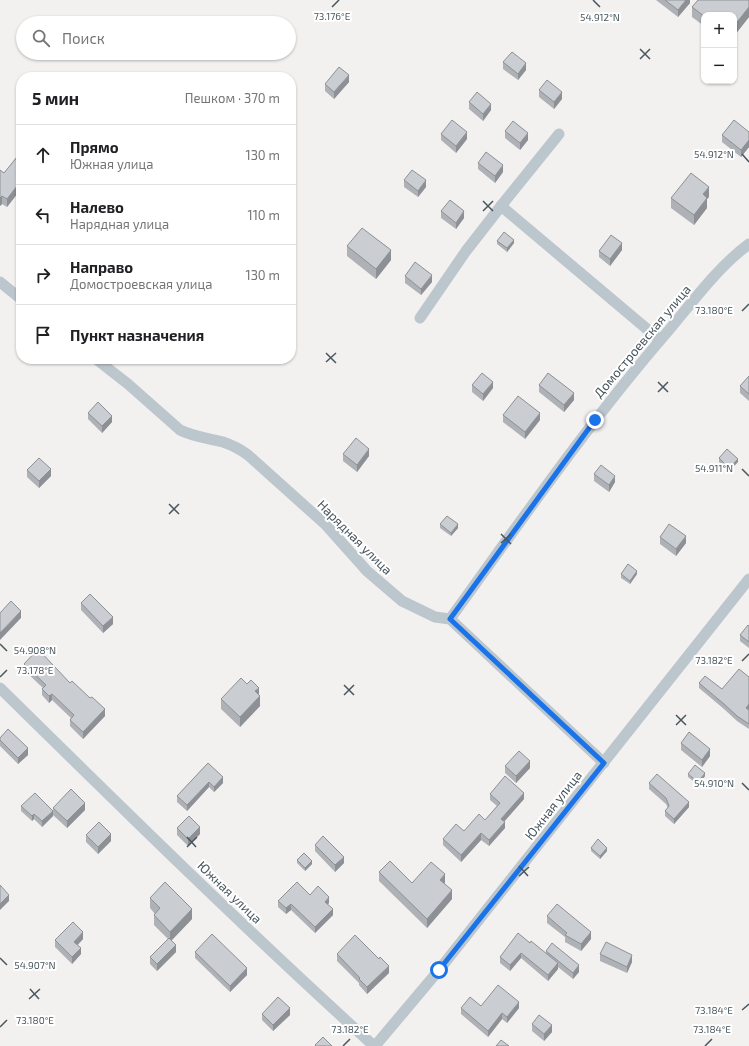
<!DOCTYPE html>
<html lang="ru">
<head>
<meta charset="utf-8">
<style>
	:root { --surface:#fff; --page:#f6f6f6; --text:#202124; --muted:#757577; --line:#e0e0e0 }
	body { margin:0; font-family:"Exo 2",sans-serif; background:var(--page); color:var(--text) }
	.controls { position:absolute; right:12px; top:12px; display:grid; overflow:hidden; border-radius:8px; box-shadow:0 1px 3px #0004 }
	.controls button { width:36px; height:36px; display:grid; place-items:center; padding:0; border:0; border-bottom:1px solid var(--line); background:var(--surface); color:var(--text); font:20px sans-serif }
	.stop { position:absolute; width:12px; height:12px; margin:-9px; border:3px solid #1a73e8; border-radius:50%; background:#fff }
	.stop.end { background:#1a73e8; border-color:#fff; box-shadow:0 1px 4px #0008 }
	.list { margin:0; padding:0; list-style:none }
	h2 { display:flex; justify-content:space-between; align-items:center; height:52px; margin:0; padding:0 16px; font-size:17px }
	h2 small { font-size:13px; font-weight:400; color:var(--muted) }
	.list li { display:grid; grid-template-columns:26px 1fr auto; gap:12px; align-items:center; box-sizing:border-box; height:60px; padding:0 16px; border-top:1px solid var(--line) }
	.list b { display:block; font-size:15px; white-space:nowrap }
	.list p { margin:0; font-size:13px; white-space:nowrap; color:var(--muted) }
	.list em { font-size:13px; font-style:normal; color:var(--muted) }
	.icon { flex:none; width:22px; height:22px; fill:none; stroke:currentColor; stroke-width:2; stroke-linecap:round; stroke-linejoin:round }
	.map { position:relative; flex:none; width:749px; height:1046px; overflow:hidden }
	.search { position:absolute; background:var(--surface); box-shadow:0 1px 3px #0004; left:16px; top:16px; width:280px; height:44px; display:flex; align-items:center; gap:10px; box-sizing:border-box; padding:0 14px; border-radius:22px; color:var(--muted); font-size:15px }
	.panel { position:absolute; background:var(--surface); box-shadow:0 1px 3px #0004; left:16px; top:72px; width:280px; height:292px; border-radius:16px }
	.map>svg:first-child { display:block }
</style>
</head>
<body>
<div class="map">
<svg width="749" height="1046" viewBox="0 0 749 1046">
	<rect width="100%" height="100%" fill="#f3f0f0"/>
	<g fill="none" stroke-linecap="round" stroke-linejoin="round">
		<!-- street -->
		<g stroke="#bcc6cd" stroke-width="11">
			<path d="M501,206L660,340"/>
			<path d="M0,282L21,299"/>
			<path d="M420,318L466,251L501,206L559,134"/>
			<path d="M96,359L128,384L180,430C194,437 208,438 223,442C232,445 240,449 248,455L326,525L367,571L402,601L435,617L450,619L604,763"/>
			<path d="M450,619C521,521 590,421 669,330C694,300 718,267 749,244"/>
			<path d="M0,688C123,809 246,930 374,1046"/>
			<path d="M375,1046L439,970L749,579"/>
		</g>
	</g>
	<!-- wall -->
	<g fill="#aeb1b5">
		<path d="M656,0H690V3L678,17Z"/>
		<path d="M749,0V17L734,36V15H704V26L692,17V7Z"/>
		<path d="M503,62L526,70L518,80L503,69Z"/>
		<path d="M349,82L334,99L325,91V84Z"/>
		<path d="M539,90L562,99L554,109L539,97Z"/>
		<path d="M469,102L491,110L483,121L469,109Z"/>
		<path d="M505,131L528,140L520,150L505,138Z"/>
		<path d="M749,132V147L741,157L722,142V135Z"/>
		<path d="M441,134L467,139L456,153L441,140Z"/>
		<path d="M21,152V189L7,207L2,204L0,206V170L4,173Z"/>
		<path d="M478,163L503,172L495,183L478,169Z"/>
		<path d="M404,180L426,187L418,197L404,187Z"/>
		<path d="M709,197L707,199V208L694,225L671,208V198Z"/>
		<path d="M441,211L464,218L456,229L441,218Z"/>
		<path d="M497,241L514,243L507,252L497,244Z"/>
		<path d="M347,246L391,260L376,279L347,256Z"/>
		<path d="M622,250L610,266L599,257V251Z"/>
		<path d="M405,276L432,282L421,295L405,283Z"/>
		<path d="M749,376V401L740,393V386Z"/>
		<path d="M472,385L493,388L483,401L472,392Z"/>
		<path d="M539,385L574,400L564,412L539,392Z"/>
		<path d="M88,413L112,422L102,433L88,419Z"/>
		<path d="M503,415L540,420L525,439L503,422Z"/>
		<path d="M343,454L369,456L357,472L343,461Z"/>
		<path d="M719,458L738,462L729,471L719,462Z"/>
		<path d="M27,470L51,476L39,488L27,477Z"/>
		<path d="M594,474L615,482L609,492L594,481Z"/>
		<path d="M440,524L458,528L451,536L440,528Z"/>
		<path d="M660,537L686,543L676,556L660,544Z"/>
		<path d="M621,574H637L630,584L621,578Z"/>
		<path d="M81,603L113,624L103,633L81,610Z"/>
		<path d="M749,626V648L740,641V635Z"/>
		<path d="M24,664L70,683L105,716L83,739L70,726V720L71,718L52,700L49,703L42,695V689L43,688L24,670Z"/>
		<path d="M749,677V709L748,710H749V729L737,721L724,709L699,688V683L722,689Z"/>
		<path d="M259,695L260,706L240,727L221,709V699Z"/>
		<path d="M0,738L28,755L18,764L0,746Z"/>
		<path d="M681,743L710,756L702,767L681,750Z"/>
		<path d="M208,763L223,783L214,792L209,787L187,811L177,802V796Z"/>
		<path d="M505,766L530,768L516,783L505,773Z"/>
		<path d="M688,774L705,776L698,785L688,777Z"/>
		<path d="M649,783L689,807L674,824L665,816V811L668,808L666,804L649,789Z"/>
		<path d="M490,794L524,799L504,822L505,828L489,846L481,840L461,862L443,845V839L464,831L485,820L497,806L490,800Z"/>
		<path d="M21,806L53,816L42,827L34,819L32,821L21,811Z"/>
		<path d="M53,808L85,810L67,828L53,815Z"/>
		<path d="M177,828L200,834L188,846L177,835Z"/>
		<path d="M86,835L111,841L98,854L86,842Z"/>
		<path d="M315,845L344,863L335,872L315,851Z"/>
		<path d="M591,848L607,851L600,859L591,851Z"/>
		<path d="M297,860L312,864L305,871L297,863Z"/>
		<path d="M379,872L412,883H445L444,884L452,899L427,928L379,881Z"/>
		<path d="M310,895L329,903L328,904L333,915L315,933L291,910L286,914L278,907V901Z"/>
		<path d="M150,898L192,919L171,941L176,952L157,971L150,964V957L168,939L154,925V915L155,914L150,908Z"/>
		<path d="M547,916L591,939L581,951L565,942V937L547,923Z"/>
		<path d="M83,939L78,945L81,954L72,964L55,947V940Z"/>
		<path d="M530,943L546,953V951L579,972L573,979L558,967V969L548,981L521,958L510,971L500,963V957Z"/>
		<path d="M195,952L247,975L230,992L195,958Z"/>
		<path d="M337,954L389,973L367,994L359,985V983L337,961Z"/>
		<path d="M600,954L632,962L627,973L600,961Z"/>
		<path d="M481,1006L519,1008L507,1023L502,1019L488,1037L461,1014V1008Z"/>
		<path d="M262,1014L290,1015L273,1031L262,1020Z"/>
		<path d="M532,1024L552,1032L544,1041L532,1031Z"/>
	</g>
	<!-- shaded-wall -->
	<g fill="#8d9094">
		<path d="M686,0H690V3L678,17V10Z"/>
		<path d="M749,7V17L734,36V26Z"/>
		<path d="M526,63V70L518,80V74Z"/>
		<path d="M349,75V82L334,99V92Z"/>
		<path d="M562,92V99L554,109V102Z"/>
		<path d="M491,104V110L483,121V114Z"/>
		<path d="M467,132V139L456,153V146Z"/>
		<path d="M528,133V140L520,150V143Z"/>
		<path d="M749,140V147L741,157V150Z"/>
		<path d="M503,165V172L495,183V176Z"/>
		<path d="M426,180V187L418,197V191Z"/>
		<path d="M21,181V189L7,207V199Z"/>
		<path d="M709,187V197L707,199V208L694,225V215L703,194Z"/>
		<path d="M2,196V204L0,206V198Z"/>
		<path d="M464,211V218L456,229V223Z"/>
		<path d="M514,240V243L507,252V248Z"/>
		<path d="M622,243V250L610,266V259Z"/>
		<path d="M391,250V260L376,279V269Z"/>
		<path d="M432,275V282L421,295V289Z"/>
		<path d="M493,382V388L483,401V394Z"/>
		<path d="M574,393V400L564,412V405Z"/>
		<path d="M540,413V420L525,439V432Z"/>
		<path d="M112,416V422L102,433V426Z"/>
		<path d="M369,449V456L357,472V465Z"/>
		<path d="M738,459V462L729,471V468Z"/>
		<path d="M51,469V476L39,488V481Z"/>
		<path d="M615,476V482L609,492V485Z"/>
		<path d="M458,524V528L451,536V533Z"/>
		<path d="M686,536V543L676,556V549Z"/>
		<path d="M637,571V574L630,584V581Z"/>
		<path d="M21,611V618L0,640V633Z"/>
		<path d="M113,617V624L103,633V626Z"/>
		<path d="M259,688V698L255,691Z"/>
		<path d="M52,694V700L49,703V696Z"/>
		<path d="M260,696V706L240,727V717Z"/>
		<path d="M749,704V709L746,713V708Z"/>
		<path d="M105,709V716L83,739V732Z"/>
		<path d="M28,748V755L18,764V758Z"/>
		<path d="M710,749V756L702,767V760Z"/>
		<path d="M530,761V768L516,783V776Z"/>
		<path d="M705,773V776L698,785V782Z"/>
		<path d="M223,777V783L214,792V787Z"/>
		<path d="M209,782V787L187,811V805Z"/>
		<path d="M524,793V799L501,825V819Z"/>
		<path d="M689,802V807L674,824V819Z"/>
		<path d="M85,803V810L67,828V821Z"/>
		<path d="M53,811V816L42,827V821Z"/>
		<path d="M34,814V819L32,821V816Z"/>
		<path d="M505,822V828L489,846V840Z"/>
		<path d="M200,827V834L188,846V839Z"/>
		<path d="M481,833V840L461,862V855Z"/>
		<path d="M111,834V841L98,854V847Z"/>
		<path d="M607,848V851L600,859V856Z"/>
		<path d="M344,857V863L335,872V865Z"/>
		<path d="M312,861V864L305,871V868Z"/>
		<path d="M445,874V883L440,888V880Z"/>
		<path d="M452,890V899L427,928V919Z"/>
		<path d="M9,895V901L0,910V904Z"/>
		<path d="M329,897V903L325,907V902Z"/>
		<path d="M291,904V910L286,914V908Z"/>
		<path d="M192,909V919L170,942V932Z"/>
		<path d="M333,909V915L315,933V927Z"/>
		<path d="M83,932V939L74,948V942Z"/>
		<path d="M591,932V939L581,951V944Z"/>
		<path d="M176,945V952L157,971V964Z"/>
		<path d="M81,948V954L72,964V957Z"/>
		<path d="M521,953V958L510,971V965Z"/>
		<path d="M632,955V962L627,973V967Z"/>
		<path d="M558,963V969L548,981V975Z"/>
		<path d="M579,965V972L573,979V973Z"/>
		<path d="M389,966V973L367,994V987Z"/>
		<path d="M247,968V975L230,992V986Z"/>
		<path d="M519,1002V1008L507,1023V1017Z"/>
		<path d="M290,1008V1015L273,1031V1025Z"/>
		<path d="M502,1013V1019L488,1037V1031Z"/>
		<path d="M552,1025V1032L544,1041V1034Z"/>
	</g>
	<!-- building -->
	<g fill="#caced3" stroke="#8d9094">
		<path d="M665,0H686L678,10Z"/>
		<path d="M698,0H749V7L734,26V15H704V16L692,7Z"/>
		<path d="M512,52L526,63L518,74L503,62Z"/>
		<path d="M339,67L349,75L334,92L325,84Z"/>
		<path d="M547,80L562,92L554,102L539,90Z"/>
		<path d="M477,92L491,104L483,114L469,102Z"/>
		<path d="M452,120L467,132L456,146L441,134Z"/>
		<path d="M734,120L749,132V140L741,150L722,135Z"/>
		<path d="M513,121L528,133L520,143L505,131Z"/>
		<path d="M21,152V181L7,199L2,196L0,198V170L4,173Z"/>
		<path d="M486,152L503,165L495,176L478,163Z"/>
		<path d="M412,170L426,180L418,191L404,180Z"/>
		<path d="M691,173L709,187L703,194L707,198L694,215L671,198Z"/>
		<path d="M450,200L464,211L456,223L441,211Z"/>
		<path d="M362,228L391,250L376,269L347,246Z"/>
		<path d="M504,232L514,240L507,248L497,241Z"/>
		<path d="M611,235L622,243L610,259L599,251Z"/>
		<path d="M415,262L432,275L421,289L405,276Z"/>
		<path d="M482,373L493,382L483,394L472,385Z"/>
		<path d="M548,373L574,393L564,405L539,385Z"/>
		<path d="M749,376V394L740,386Z"/>
		<path d="M518,396L540,413L525,432L503,415Z"/>
		<path d="M98,402L112,416L102,426L88,413Z"/>
		<path d="M356,438L369,449L357,465L343,454Z"/>
		<path d="M727,449L738,459L729,468L719,458Z"/>
		<path d="M39,458L51,469L39,481L27,470Z"/>
		<path d="M601,465L615,476L609,485L594,474Z"/>
		<path d="M447,516L458,524L451,533L440,524Z"/>
		<path d="M669,524L686,536L676,549L660,537Z"/>
		<path d="M628,564L637,571L630,581L621,574Z"/>
		<path d="M90,594L113,617L103,626L81,603Z"/>
		<path d="M11,601L21,611L0,633V613Z"/>
		<path d="M748,625L749,626V642L740,635Z"/>
		<path d="M38,649L70,683L72,681L90,698L92,697L105,709L83,732L70,720L74,715L52,694L49,696L42,689L46,685L24,664Z"/>
		<path d="M739,669L749,677V704L746,708L749,710V724L737,716L724,704L699,683L705,676L722,689Z"/>
		<path d="M241,678L247,684L251,680L259,688L255,691L260,696L240,717L221,699Z"/>
		<path d="M8,729L28,748L18,758L0,740V738Z"/>
		<path d="M689,732L710,749L702,760L681,743Z"/>
		<path d="M519,751L530,761L516,776L505,766Z"/>
		<path d="M208,763L223,777L214,787L209,782L187,805L177,796Z"/>
		<path d="M695,765L705,773L698,782L688,774Z"/>
		<path d="M657,774L689,802L674,819L665,811L669,806L666,798L649,783Z"/>
		<path d="M505,776L524,793L501,819L505,822L489,840L481,833L461,855L443,839L456,824L464,831L479,814L485,820L500,803L490,794Z"/>
		<path d="M71,789L85,803L67,821L53,808Z"/>
		<path d="M35,793L53,811L42,821L34,814L32,816L21,806Z"/>
		<path d="M189,816L200,827L188,839L177,828Z"/>
		<path d="M99,822L111,834L98,847L86,835Z"/>
		<path d="M323,836L344,857L335,865L315,845Z"/>
		<path d="M598,839L607,848L600,856L591,848Z"/>
		<path d="M304,853L312,861L305,868L297,860Z"/>
		<path d="M390,861L412,883L431,862L445,874L440,880L452,890L427,919L379,872Z"/>
		<path d="M165,882L192,909L170,932L154,915L160,908L150,898Z"/>
		<path d="M297,882L310,895L318,886L329,897L325,902L333,909L315,927L291,904L286,908L278,901Z"/>
		<path d="M0,885L9,895L0,904Z"/>
		<path d="M557,904L591,932L581,944L565,935L567,933L547,916Z"/>
		<path d="M73,922L83,932L74,942L81,948L72,957L55,940Z"/>
		<path d="M518,933L530,943L531,941L558,963L548,975L521,953L510,965L500,957Z"/>
		<path d="M212,934L247,968L230,986L195,952Z"/>
		<path d="M355,935L379,959L380,957L389,966L367,987L359,979L360,978L337,954Z"/>
		<path d="M169,938L176,945L157,964L150,957Z"/>
		<path d="M606,942L632,955L627,967L600,954Z"/>
		<path d="M552,943L579,965L573,973L546,951Z"/>
		<path d="M498,985L519,1002L507,1017L502,1013L488,1031L461,1008L470,997L481,1006Z"/>
		<path d="M278,997L290,1008L273,1025L262,1014Z"/>
		<path d="M539,1015L552,1025L544,1034L532,1024Z"/>
		<path d="M323,1037L332,1046H316L315,1045Z"/>
		<path d="M501,1040L509,1046H496Z"/>
	</g>
	<g fill="none" stroke-linecap="round" stroke-linejoin="round">
		<!-- route -->
		<path stroke="#1a73e8" stroke-width="5" d="M439,970L604,763L450,619L595,420"/>
	</g>
	<!-- ticks -->
	<path fill="none" stroke="#48565e" stroke-width="1.5" d="M593,0L600,7M332,7L339,0M640,49L650,59M640,59L650,49M742,154L749,162M483,201L493,211M483,211L493,201M742,311L749,304M326,353L336,363M326,362L336,353M658,382L668,392M658,392L668,382M742,469L749,476M169,504L179,514M169,514L179,504M501,534L511,544M501,543L511,534M0,644L7,651M742,661L749,654M0,677L7,670M344,685L354,695M344,695L354,685M676,715L686,725M676,725L686,715M742,783L749,790M187,837L196,847M187,847L197,837M519,866L528,876M519,876L529,867M0,958L7,965M30,989L39,999M29,999L40,989M742,1010L749,1004M0,1027L7,1020M343,1046L350,1039M705,1046L712,1039"/>
	<g text-anchor="middle" dominant-baseline="central" stroke-width="4" stroke-linejoin="round" paint-order="stroke">
		<!-- street labels -->
		<g font-size="13" fill="#48565e" stroke="#fff">
			<text transform="translate(642 341) rotate(-50)">Домостроевская улица</text>
			<text transform="translate(355 537) rotate(45)">Нарядная улица</text>
			<text transform="translate(553 805) rotate(-52)">Южная улица</text>
			<text transform="translate(230 892) rotate(44)">Южная улица</text>
		</g>
	</g>
	<g font-size="10" text-anchor="middle" fill="#48565e" stroke="#fff" stroke-width="4" stroke-linejoin="round" paint-order="stroke">
		<text x="332" y="20">73.176°E</text>
		<text x="600" y="21">54.912°N</text>
		<text x="714" y="158">54.912°N</text>
		<text x="714" y="314">73.180°E</text>
		<text x="714" y="472">54.911°N</text>
		<text x="35" y="654">54.908°N</text>
		<text x="714" y="664">73.182°E</text>
		<text x="35" y="674">73.178°E</text>
		<text x="714" y="787">54.910°N</text>
		<text x="35" y="969">54.907°N</text>
		<text x="714" y="1014">73.184°E</text>
		<text x="35" y="1024">73.180°E</text>
		<text x="350" y="1033">73.182°E</text>
		<text x="712" y="1033">73.184°E</text>
	</g>
</svg>
<div class="controls">
<button>+</button>
<button>−</button>
</div>
<div class="stop" style="left:439px;top:970px"></div>
<div class="stop end" style="left:595px;top:420px"></div>
<div class="search"><svg class="icon" aria-label="search" viewBox="0 0 24 24"><circle cx="10" cy="10" r="6"/><path d="M15 15l6 6"/></svg>Поиск</div>
<section class="panel">
<h2>5 мин<small>Пешком · 370 m</small></h2>
<ul class="list">
<li><svg class="icon" aria-label="ahead" viewBox="0 0 24 24"><path d="M12 20V5M6 11l6-6 6 6"/></svg><div><b>Прямо</b><p>Южная улица</p></div><em>130 m</em></li>
<li><svg class="icon" aria-label="left" viewBox="0 0 24 24"><path d="M17 20v-9H6M10 6l-5 5 5 5"/></svg><div><b>Налево</b><p>Нарядная улица</p></div><em>110 m</em></li>
<li><svg class="icon" aria-label="right" viewBox="0 0 24 24"><path d="M7 20v-9h11M14 6l5 5-5 5"/></svg><div><b>Направо</b><p>Домостроевская улица</p></div><em>130 m</em></li>
<li><svg class="icon" aria-label="arrive" viewBox="0 0 24 24"><path d="M6 21V4h12l-3 4 3 4H6"/></svg><div><b>Пункт назначения</b></div></li>
</ul>
</section>
</div>
</body>
</html>
